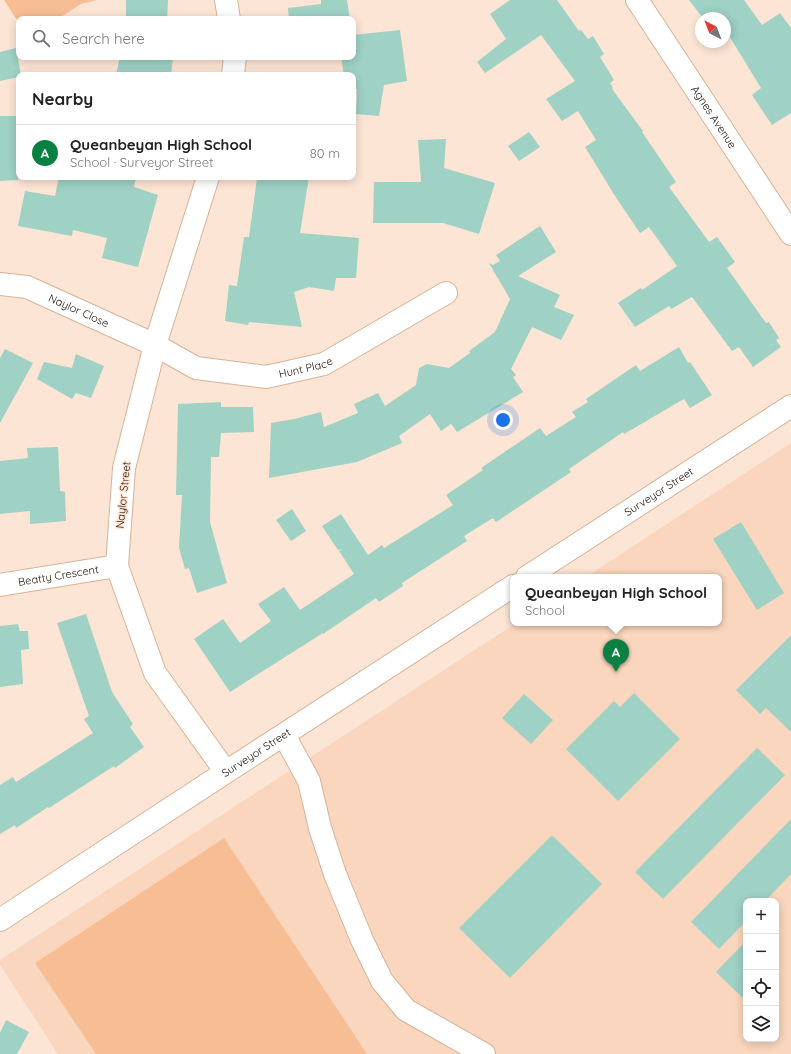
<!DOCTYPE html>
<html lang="en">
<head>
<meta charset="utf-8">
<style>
	:root { --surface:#fff; --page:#f2f2f2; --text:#222; --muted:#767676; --line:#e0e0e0; --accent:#0b8043 }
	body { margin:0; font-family:Quicksand,sans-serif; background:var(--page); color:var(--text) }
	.controls { position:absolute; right:12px; bottom:12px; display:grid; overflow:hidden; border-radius:8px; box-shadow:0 2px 10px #0003 }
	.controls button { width:36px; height:36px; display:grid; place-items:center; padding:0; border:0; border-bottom:1px solid var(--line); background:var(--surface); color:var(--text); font:20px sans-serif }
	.compass { position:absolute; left:695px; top:12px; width:36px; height:36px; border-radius:50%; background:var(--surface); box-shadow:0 2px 10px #0003; rotate:318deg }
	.you { position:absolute; left:503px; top:420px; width:14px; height:14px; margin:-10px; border:3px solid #fff; border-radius:50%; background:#1a73e8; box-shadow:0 0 0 6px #1a73e833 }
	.badge { display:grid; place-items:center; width:26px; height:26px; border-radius:50%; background:var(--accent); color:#fff; font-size:13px; font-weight:700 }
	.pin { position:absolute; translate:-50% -33px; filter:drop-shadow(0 1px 2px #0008) }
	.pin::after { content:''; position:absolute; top:21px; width:14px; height:12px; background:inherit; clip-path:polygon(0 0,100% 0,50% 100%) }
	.popup { position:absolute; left:510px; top:574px; width:212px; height:52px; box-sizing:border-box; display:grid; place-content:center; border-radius:8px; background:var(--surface); filter:drop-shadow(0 1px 3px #0005); font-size:13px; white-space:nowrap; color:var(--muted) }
	.popup b { font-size:15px; color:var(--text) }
	.popup::after { content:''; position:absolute; left:50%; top:100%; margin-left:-8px; border:8px solid transparent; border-top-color:var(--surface) }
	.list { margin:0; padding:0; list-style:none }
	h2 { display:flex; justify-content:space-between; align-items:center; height:52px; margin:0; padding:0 16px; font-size:17px }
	h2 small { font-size:13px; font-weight:400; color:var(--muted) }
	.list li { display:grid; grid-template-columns:26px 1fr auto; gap:12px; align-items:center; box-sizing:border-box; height:56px; padding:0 16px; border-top:1px solid var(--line) }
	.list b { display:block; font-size:15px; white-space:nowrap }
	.list p { margin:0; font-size:13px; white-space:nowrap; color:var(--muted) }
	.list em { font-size:13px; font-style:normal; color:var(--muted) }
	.icon { flex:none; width:22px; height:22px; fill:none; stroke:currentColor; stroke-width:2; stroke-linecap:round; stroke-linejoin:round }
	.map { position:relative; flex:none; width:791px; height:1054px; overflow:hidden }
	.search { position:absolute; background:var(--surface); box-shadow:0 2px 10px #0003; left:16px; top:16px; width:340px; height:44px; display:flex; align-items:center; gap:10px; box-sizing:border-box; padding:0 14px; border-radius:8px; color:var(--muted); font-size:15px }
	.panel { position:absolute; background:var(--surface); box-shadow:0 2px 10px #0003; left:16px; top:72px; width:340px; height:108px; border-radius:8px }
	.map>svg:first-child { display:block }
</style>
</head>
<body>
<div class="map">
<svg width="791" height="1054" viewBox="0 0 791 1054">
	<rect width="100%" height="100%" fill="#fce5d5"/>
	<!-- built -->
	<path fill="#f9d6bd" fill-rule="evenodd" d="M791,443V1054H58L0,965V960L516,623H719V577H586ZM746,901H776V1039H746Z"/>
	<!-- green -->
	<g fill="#f7be95">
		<path d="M4,0H97L81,4L58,19H19V23Z"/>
		<path d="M224,838L367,1054H96L35,963Z"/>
	</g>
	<!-- building -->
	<g fill="#9fd1c4">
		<path d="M126,0H168L167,19H126Z"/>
		<path d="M321,0H347L350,19H289L288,8L321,4Z"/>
		<path d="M510,0H557L579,31L581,30L588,39L593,36L604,54L600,57L614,80L610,83L613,88L612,89L643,131L642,132L676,182L669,187L709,242L717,237L735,262L727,268L766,323L769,322L779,338L776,340L781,347L753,367L739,347L732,351L692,297L671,309L669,306L635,327L618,303L641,288L642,290L677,266L649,227L640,233L615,196L585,147L596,140L578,111L562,121L546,99L575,81L541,35L485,73L477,62L506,39L490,14Z"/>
		<path d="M689,0H744L762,25L780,13L791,28V113L772,125L752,95L761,88L725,29V18H701L702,17Z"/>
		<path d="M400,30L407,81L384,85L379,116L356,114L357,89H353V75H344L341,57H353V35Z"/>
		<path d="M16,48L21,75H19V77L0,81V52Z"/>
		<path d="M120,57H173L171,75H116Z"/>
		<path d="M0,116H16L18,180L0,181Z"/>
		<path d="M529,132L540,147L519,161L508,146Z"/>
		<path d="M446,139L444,168L495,183L479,234L443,223H373L374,182H421L418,140Z"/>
		<path d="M59,177H136L134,187L158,195L138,267L102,258L107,238L73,230L72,236L18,226L25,191L55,196Z"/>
		<path d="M267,177H309L300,233L359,238L356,278H336L334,291L309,287L294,292L302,327L249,322L248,325L225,321L229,285L237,286L244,237H249L257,178L267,179Z"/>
		<path d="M540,226L556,252L518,276L560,295L554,307L574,315L561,340L532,327L511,369L516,375L513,377L523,392L457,432L451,424L441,431L430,414L399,436L402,443L357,462L269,478L271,423L294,419L321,412L324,427L358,413L354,404L378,393L385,406L416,385L419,368L427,364L449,368L470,353L469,351L495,332L510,299L489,263L493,265L500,261L496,255Z"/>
		<path d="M679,347L688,363L690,362L712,395L690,408L684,399L624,434L623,432L569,469L571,472L496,522L493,518L464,536L467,541L402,583L403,586L379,602L376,598L323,634V633L230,692L194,639L223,619L240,643L271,621L258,604L284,587L300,610L354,574L339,551L343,549L338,550L322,526L341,514L368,555L382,545L384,548L453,505L446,495L483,470L481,468L540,428L546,436L576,417L572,412L588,402L586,399L636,365L640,371Z"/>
		<path d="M5,349L33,363L0,423V358Z"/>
		<path d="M76,354L104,366L91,398L76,393L72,399L37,379L44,362L72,368Z"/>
		<path d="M221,402V407H253L254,432L221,433L219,457H211L210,522L227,583L197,593L189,568L185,569L179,548L182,495H176L178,404Z"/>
		<path d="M58,447L60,491L65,492L66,521L30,524V511L0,514V461L28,458L27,448Z"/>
		<path d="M292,509L306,531L291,541L276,520Z"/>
		<path d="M741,522L784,593L757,610L713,539Z"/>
		<path d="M86,614L112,692L133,724L130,727L144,747L115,768L114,766L49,808L48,807L16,828L15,825L0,834V785L13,777L16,782L93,733L84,719L89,716L57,623Z"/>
		<path d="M18,624L20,631H28L29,649L21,650L23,684L0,687V626Z"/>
		<path d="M791,635V732L766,708L760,714L736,690Z"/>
		<path d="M634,693L680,739L618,801L566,749L614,701L620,707Z"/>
		<path d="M524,694L553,720L531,744L502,718Z"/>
		<path d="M757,748L785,775L663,899L635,872Z"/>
		<path d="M791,819V874L765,901H746V921L719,949L691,922Z"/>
		<path d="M552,835L602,884L510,978L459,928Z"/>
		<path d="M746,941V1001L716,972Z"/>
		<path d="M6,1020L29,1032L17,1054H0V1033Z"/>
	</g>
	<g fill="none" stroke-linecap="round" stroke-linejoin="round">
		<defs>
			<g id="minor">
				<path d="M226,0L229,19"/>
				<path id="s1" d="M637,0L791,234"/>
				<path d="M233,75L235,57"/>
				<path d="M208,177L155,345L124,468L117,566L155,673L226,772"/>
				<path id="s2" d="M0,284L27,287L155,345L196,368L266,377L324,364L446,293"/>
				<path id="s3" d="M527,577L791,406"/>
				<path id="s4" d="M0,585L117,566"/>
				<path d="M284,735L309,781L320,828L335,874L362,940L382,981L406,1010L484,1054"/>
				<path id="s5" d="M0,920L226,772L513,586"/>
			</g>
		</defs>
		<!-- minor casing -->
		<use href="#minor" stroke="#d6b298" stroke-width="24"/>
		<!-- minor -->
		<use href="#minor" stroke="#fff" stroke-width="22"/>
	</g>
	<g text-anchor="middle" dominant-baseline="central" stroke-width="3" stroke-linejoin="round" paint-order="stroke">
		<!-- street labels -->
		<g font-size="11" fill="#1c0f06" stroke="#fce5d5">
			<text stroke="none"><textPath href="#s1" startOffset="140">Agnes Avenue</textPath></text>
			<text stroke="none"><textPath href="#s2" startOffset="84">Naylor Close</textPath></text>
			<text stroke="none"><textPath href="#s2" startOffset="326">Hunt Place</textPath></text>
			<text stroke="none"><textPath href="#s3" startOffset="157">Surveyor Street</textPath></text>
			<text transform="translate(123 495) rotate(-84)">Naylor Street</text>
			<text stroke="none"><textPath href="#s4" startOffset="59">Beatty Crescent</textPath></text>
			<text stroke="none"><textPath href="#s5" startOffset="306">Surveyor Street</textPath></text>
		</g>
	</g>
</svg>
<div class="controls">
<button>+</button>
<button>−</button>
<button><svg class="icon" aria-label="locate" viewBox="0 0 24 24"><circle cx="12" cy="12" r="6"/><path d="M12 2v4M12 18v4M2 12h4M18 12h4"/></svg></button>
<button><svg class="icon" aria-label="layers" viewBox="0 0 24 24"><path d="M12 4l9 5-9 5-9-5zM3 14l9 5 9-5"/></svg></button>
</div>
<svg class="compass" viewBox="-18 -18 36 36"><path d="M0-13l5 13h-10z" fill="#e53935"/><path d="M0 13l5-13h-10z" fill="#767676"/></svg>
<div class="you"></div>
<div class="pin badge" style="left:616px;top:672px">A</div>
<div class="popup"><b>Queanbeyan High School</b>School</div>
<div class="search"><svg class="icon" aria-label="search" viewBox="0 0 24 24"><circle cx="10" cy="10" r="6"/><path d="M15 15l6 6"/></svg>Search here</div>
<section class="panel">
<h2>Nearby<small></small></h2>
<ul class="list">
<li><span class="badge">A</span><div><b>Queanbeyan High School</b><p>School · Surveyor Street</p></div><em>80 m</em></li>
</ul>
</section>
</div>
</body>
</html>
